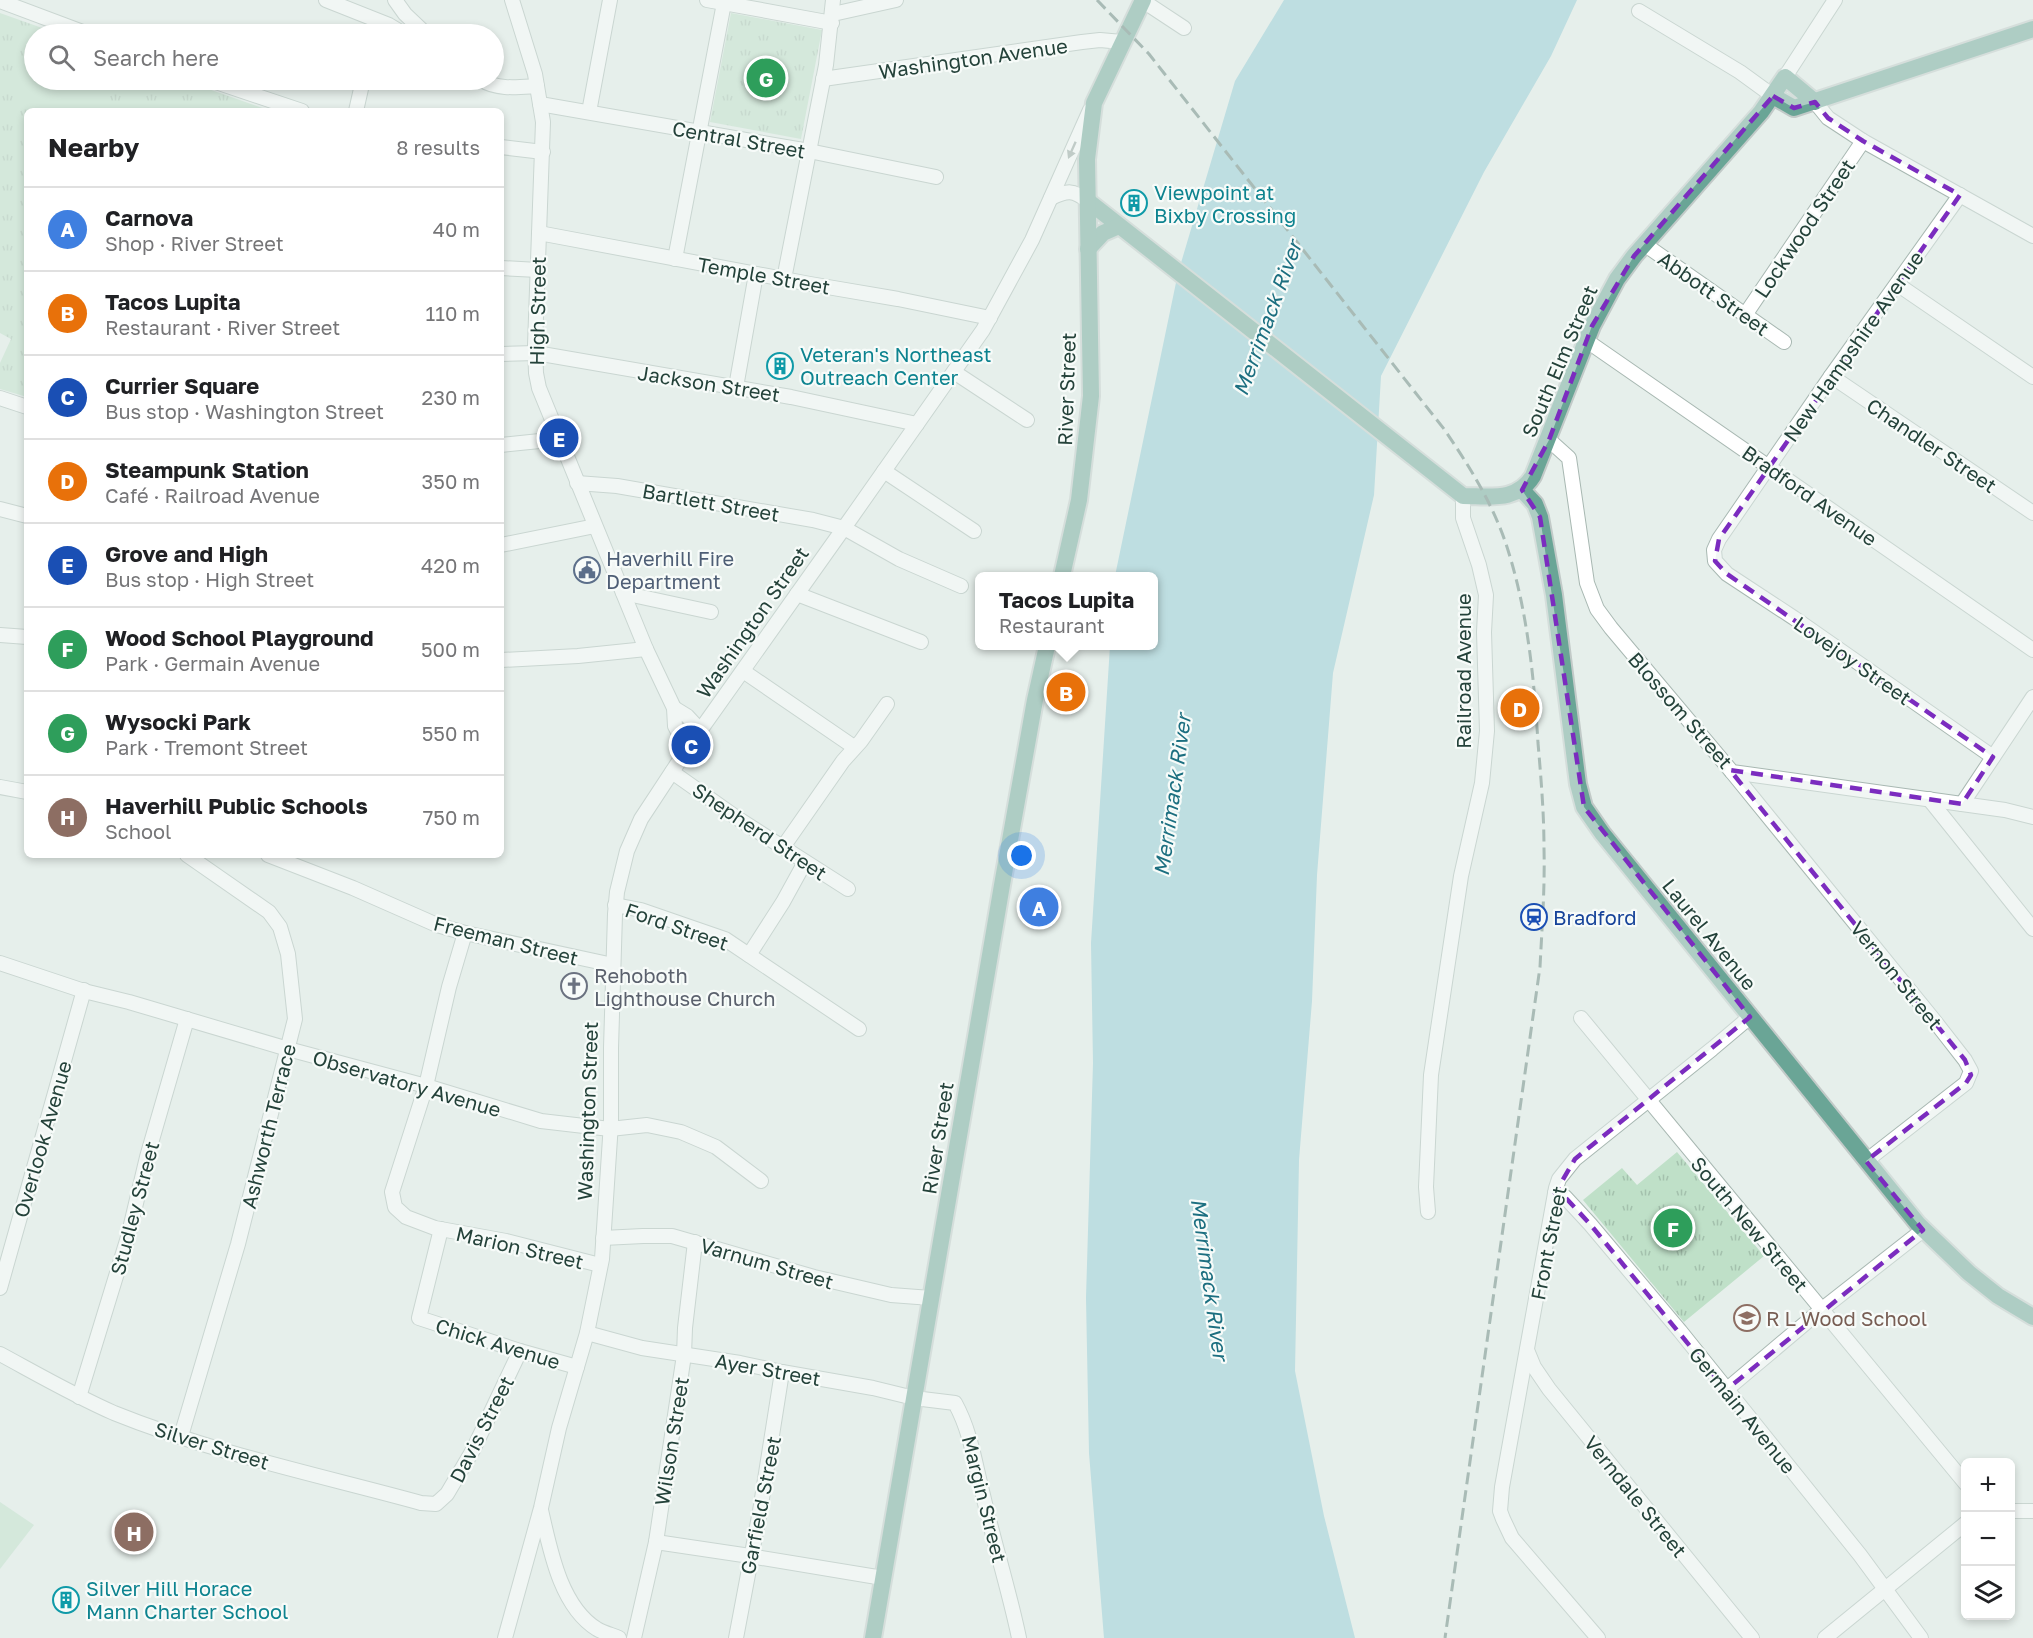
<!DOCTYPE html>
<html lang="en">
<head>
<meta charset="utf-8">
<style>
	:root { --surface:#fff; --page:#f2f2f2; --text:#202124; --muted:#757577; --line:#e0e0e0; --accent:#7c3aed }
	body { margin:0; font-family:"Golos Text",sans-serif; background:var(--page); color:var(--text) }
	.controls { position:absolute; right:18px; bottom:18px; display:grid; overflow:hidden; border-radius:9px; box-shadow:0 3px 9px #0003 }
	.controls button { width:54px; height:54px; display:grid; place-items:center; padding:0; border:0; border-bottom:2px solid var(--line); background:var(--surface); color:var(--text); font:30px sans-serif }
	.you { position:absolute; left:1022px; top:856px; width:21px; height:21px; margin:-15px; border:4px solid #fff; border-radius:50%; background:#1a73e8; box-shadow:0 0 0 9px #1a73e833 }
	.badge { display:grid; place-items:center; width:39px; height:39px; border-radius:50%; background:var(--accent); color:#fff; font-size:20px; font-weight:700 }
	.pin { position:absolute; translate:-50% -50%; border:3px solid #fff; box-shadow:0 2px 6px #0006 }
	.popup { position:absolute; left:975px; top:572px; width:183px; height:78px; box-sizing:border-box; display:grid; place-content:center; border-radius:9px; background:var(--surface); filter:drop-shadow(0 2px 4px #0005); font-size:20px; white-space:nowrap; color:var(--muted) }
	.popup b { font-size:22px; color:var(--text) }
	.popup::after { content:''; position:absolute; left:50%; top:100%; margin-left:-12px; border:12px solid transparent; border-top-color:var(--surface) }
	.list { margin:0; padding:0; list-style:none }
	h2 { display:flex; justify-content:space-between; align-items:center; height:78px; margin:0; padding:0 24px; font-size:26px }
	h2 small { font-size:20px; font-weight:400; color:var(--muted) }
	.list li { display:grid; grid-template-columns:39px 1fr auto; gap:18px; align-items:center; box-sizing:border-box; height:84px; padding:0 24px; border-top:2px solid var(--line) }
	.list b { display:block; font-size:22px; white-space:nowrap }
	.list p { margin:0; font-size:20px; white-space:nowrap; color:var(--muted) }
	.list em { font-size:20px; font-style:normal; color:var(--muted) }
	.icon { flex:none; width:33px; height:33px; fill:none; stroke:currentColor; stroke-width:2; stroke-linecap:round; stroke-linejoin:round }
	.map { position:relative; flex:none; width:2033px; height:1638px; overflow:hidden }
	.search { position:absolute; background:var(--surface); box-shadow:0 3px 9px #0003; left:24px; top:24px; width:480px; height:66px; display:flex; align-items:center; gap:15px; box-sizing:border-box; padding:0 21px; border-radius:33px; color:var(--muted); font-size:22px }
	.panel { position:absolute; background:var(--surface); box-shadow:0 3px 9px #0003; left:24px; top:108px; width:480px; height:750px; border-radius:9px }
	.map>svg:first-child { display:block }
</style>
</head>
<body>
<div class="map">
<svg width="2033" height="1638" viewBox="0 0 2033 1638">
	<defs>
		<pattern id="park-tufts" width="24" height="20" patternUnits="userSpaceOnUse" patternTransform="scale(1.5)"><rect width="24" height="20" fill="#bfe0c8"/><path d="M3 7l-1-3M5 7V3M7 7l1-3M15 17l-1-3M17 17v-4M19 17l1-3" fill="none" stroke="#a4c1ad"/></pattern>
	</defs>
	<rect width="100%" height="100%" fill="#e6efeb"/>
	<!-- park -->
	<g fill="url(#park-tufts)">
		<path d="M0,13L59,34H34V80H183L271,111H27V397L0,389V363L11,339L0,333Z"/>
		<path d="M731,13L822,30L801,139L710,122Z"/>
		<path d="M1677,1152L1764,1256L1684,1322L1583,1200L1622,1168L1637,1185Z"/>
	</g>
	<!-- pitch -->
	<g fill="#bfe0c8">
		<path d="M34,75V80H104L100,111H30L17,81Z"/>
		<path d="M0,1502L34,1525L0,1569Z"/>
	</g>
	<!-- water -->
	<path fill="#8ec9d4" d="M1284,0H1577L1551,56L1484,172L1381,376L1374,495L1333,673L1317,875L1312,1001L1299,1160L1295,1371L1324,1516L1355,1638H1104L1089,1453L1086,1298L1093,1063L1091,943L1110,646H1153V576H1115L1178,273L1235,81Z"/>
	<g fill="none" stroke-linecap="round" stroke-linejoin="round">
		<defs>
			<g id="minor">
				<path d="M326,0L389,25L404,34"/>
				<path d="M395,0L405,14L426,34"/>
				<path d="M512,0L535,74L543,122L535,345L536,373L539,388L646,649L674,708L675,726L687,749"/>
				<path d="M707,0L832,23"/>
				<path d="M0,1L88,34"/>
				<path d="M1143,1L1184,28"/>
				<path d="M1639,11L1740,72L1773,96"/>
				<path d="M833,14L896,0"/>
				<path d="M1785,77L1835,0"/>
				<path d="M823,79L1082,42L1100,40L1122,42"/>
				<path d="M210,80L302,111"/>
				<path d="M482,80C497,90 519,87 537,86"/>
				<path d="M1815,102L1828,118L1863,141L2033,236"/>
				<path d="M540,104L809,151L936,177"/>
				<path d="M356,111L363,80"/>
				<path d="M589,112L610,0"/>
				<path d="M501,147L543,152"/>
				<path d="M1960,195L1831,376L1719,539L1714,550L1715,561L1727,574L1794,618L1993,757"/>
				<path d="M1051,198C1068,190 1073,190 1088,201"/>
				<path d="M539,233L810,284L898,299L990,318"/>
				<path d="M1644,244L1784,342"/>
				<path d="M675,259L724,3"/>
				<path d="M501,268L538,270"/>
				<path d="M784,279L826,65L833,0"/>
				<path d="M1897,284L2033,377"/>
				<path d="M1745,315L1863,141"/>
				<path d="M1587,341L2033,650"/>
				<path d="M501,354L536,353L791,397L917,424"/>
				<path d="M954,372L1027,420"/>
				<path d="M1831,376L2033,513"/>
				<path d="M736,387L756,274"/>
				<path d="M0,398L27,407"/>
				<path d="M1549,440L1569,458L1587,583L1597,609L1611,628L1732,772L2005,810L2033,817"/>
				<path d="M501,445L559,439"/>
				<path d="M884,471L974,531"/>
				<path d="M577,483L617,486L813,520L844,528L899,559L961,586"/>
				<path d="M0,509L27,516"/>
				<path d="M501,545L595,526"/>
				<path d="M623,593L711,612"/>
				<path d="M797,594L921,642"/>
				<path d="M0,635L27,637"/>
				<path d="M501,660L578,656L646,649"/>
				<path d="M743,671L854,747"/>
				<path d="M674,708L687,716L700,730"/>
				<path d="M672,772L737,818L848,889"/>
				<path d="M1732,772L1933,1019L1965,1060L1971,1071L1966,1083L1866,1161"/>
				<path d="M0,787L27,792"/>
				<path d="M1929,799L2033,929"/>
				<path d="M1962,804L2033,697"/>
				<path d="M783,847L843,761L861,741L887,704"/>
				<path d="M268,855L353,888L437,925L465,933L613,965"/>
				<path d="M615,905L641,910L725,939L859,1029"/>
				<path d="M465,933L449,987L426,1086L392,1192L395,1207L406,1217L435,1228L506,1241L600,1265"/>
				<path d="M749,955L783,902L805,862"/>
				<path d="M0,963L84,991L129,1002L288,1049L426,1086L541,1121L610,1129L647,1125L681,1132L716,1147L761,1181"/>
				<path d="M1581,1018L1966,1484"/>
				<path d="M1555,1193L1565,1197L1590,1224L1680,1331L1860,1555L1921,1638"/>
				<path d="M1428,1212L1426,1187L1431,1075L1461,876L1482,783L1487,731L1484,632L1486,595L1479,565L1463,518V496"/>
				<path d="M441,1229L419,1318L520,1351L577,1367"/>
				<path d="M603,1238L643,1236H672L814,1277L891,1295L931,1298"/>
				<path d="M0,1288L84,990"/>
				<path d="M587,1333L642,1348L740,1363L782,1372L873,1388L914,1398L955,1403C971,1432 975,1464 983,1495C994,1543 1009,1590 1019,1638"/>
				<path d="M1527,1350L1534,1367L1549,1389L1752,1638"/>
				<path d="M0,1354C37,1374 75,1396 114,1413C213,1453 319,1475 421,1503L436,1504L447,1494L473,1450L520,1351"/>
				<path d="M1726,1390L1821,1310L1923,1230"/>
				<path d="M79,1397L128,1237L147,1157L187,1019"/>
				<path d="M181,1436L238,1244L295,1019L288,954L280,927L269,912L187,855"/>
				<path d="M541,1510C550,1549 560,1606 597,1629C604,1633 612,1635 619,1638"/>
				<path d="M2010,1511H2033"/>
				<path d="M656,1542L750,1556L883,1578"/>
				<path d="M505,1638L541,1508L559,1428L587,1333L602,1259L611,1123V1048L615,914L617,892L627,851L641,819L687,749L851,518L983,330L1032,240L1090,110"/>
				<path d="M634,1638L656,1542L684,1355L685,1328L695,1242"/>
				<path d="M736,1638L760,1511L782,1372"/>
				<path d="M1598,1638L1512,1538L1503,1519L1500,1511L1502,1487L1556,1188L1559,1179L1575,1159L1712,1049L1750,1017"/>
				<path d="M1825,1638L1966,1523"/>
			</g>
			<g id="major">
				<path d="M1773,96L1794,108L2033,29"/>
				<path d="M1088,201L1463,496C1490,496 1517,502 1533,476L1592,326L1617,279L1634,256L1761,112L1785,77L1815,102"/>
				<path d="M1088,249L1103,233L1119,226"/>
				<path d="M1522,490L1535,504L1540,517L1554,595L1578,784L1584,807L1602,833L1918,1224L1969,1273L1998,1296L2033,1317"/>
				<path d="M1062,576L1079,500L1091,396L1087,159L1094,103L1143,0"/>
				<path d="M873,1638L1002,885L1035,700L1047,646"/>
			</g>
		</defs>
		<!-- minor casing -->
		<use href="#minor" stroke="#a8b8b2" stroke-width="16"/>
		<!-- major casing -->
		<use href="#major" stroke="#c2cac8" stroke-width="20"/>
		<!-- minor -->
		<use href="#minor" stroke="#fff" stroke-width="14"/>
		<!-- major -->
		<use href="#major" stroke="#6aa596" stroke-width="16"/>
		<!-- rail -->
		<path stroke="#5f7d75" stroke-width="3" stroke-dasharray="12 6" stroke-linecap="butt" d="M1097,0L1149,54L1444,429C1468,464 1491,501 1505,541C1527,606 1534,676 1538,743C1541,778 1544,813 1544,848C1545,888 1542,927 1540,967L1445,1638"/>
	</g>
	<!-- one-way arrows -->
	<defs><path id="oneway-solid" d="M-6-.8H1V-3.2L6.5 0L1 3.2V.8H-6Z" transform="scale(1.5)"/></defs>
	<use fill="#92a09c" href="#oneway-solid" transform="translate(1072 150) rotate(114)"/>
	<!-- marked area -->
	<path d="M0 0H2033V1638H0ZM1773,96L1794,108L1815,102L1828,118L1863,141L1960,195L1719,539L1715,561L1727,574L1993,757L1962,804L1730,770L1965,1060L1971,1075L1966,1083L1866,1161L1923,1230L1726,1390L1590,1224L1565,1197L1555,1193L1575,1159L1750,1017L1584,807L1540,517L1522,490L1549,440L1592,326L1634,256Z" fill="#e6efeb" fill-opacity=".55" fill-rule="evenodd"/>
	<path fill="none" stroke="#7b2cbf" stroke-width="4.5" stroke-dasharray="12 8" stroke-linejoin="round" d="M1773,96L1794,108L1815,102L1828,118L1863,141L1960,195L1719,539L1715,561L1727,574L1993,757L1962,804L1730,770L1965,1060L1971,1075L1966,1083L1866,1161L1923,1230L1726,1390L1590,1224L1565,1197L1555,1193L1575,1159L1750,1017L1584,807L1540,517L1522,490L1549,440L1592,326L1634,256Z"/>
	<!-- icons -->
	<defs>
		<symbol id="building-ring" viewBox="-11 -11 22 22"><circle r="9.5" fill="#f7fbf9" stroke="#0f9aa8" stroke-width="1.5"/><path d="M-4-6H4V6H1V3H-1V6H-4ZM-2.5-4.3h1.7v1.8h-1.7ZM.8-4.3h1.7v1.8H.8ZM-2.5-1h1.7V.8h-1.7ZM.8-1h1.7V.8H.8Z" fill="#0f9aa8"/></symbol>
		<symbol id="civic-ring" viewBox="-11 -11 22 22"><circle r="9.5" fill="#f7fbf9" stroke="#5c6f8a" stroke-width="1.5"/><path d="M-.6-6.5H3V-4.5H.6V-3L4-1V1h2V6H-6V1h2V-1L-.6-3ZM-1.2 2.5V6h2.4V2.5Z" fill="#5c6f8a"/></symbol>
		<symbol id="station-ring" viewBox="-11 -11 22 22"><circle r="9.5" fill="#f7fbf9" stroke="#1a4fb4" stroke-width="1.5"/><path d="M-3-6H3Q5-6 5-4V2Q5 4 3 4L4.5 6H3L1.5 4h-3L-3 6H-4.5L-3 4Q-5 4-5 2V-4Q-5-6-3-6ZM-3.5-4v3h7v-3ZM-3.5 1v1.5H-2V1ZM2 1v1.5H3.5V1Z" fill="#1a4fb4"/></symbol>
		<symbol id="church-ring" viewBox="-11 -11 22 22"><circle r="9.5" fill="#f7fbf9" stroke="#6b7280" stroke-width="1.5"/><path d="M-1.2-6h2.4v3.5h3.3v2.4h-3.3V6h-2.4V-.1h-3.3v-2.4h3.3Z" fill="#6b7280"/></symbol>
		<symbol id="school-ring" viewBox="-11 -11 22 22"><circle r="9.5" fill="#f7fbf9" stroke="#8d6e63" stroke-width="1.5"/><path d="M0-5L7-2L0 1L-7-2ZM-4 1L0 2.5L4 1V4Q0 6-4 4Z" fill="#8d6e63"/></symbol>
	</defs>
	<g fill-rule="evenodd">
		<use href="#building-ring" x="1119" y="188" width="30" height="30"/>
		<use href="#building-ring" x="765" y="351" width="30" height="30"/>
		<use href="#civic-ring" x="572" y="555" width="30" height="30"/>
		<use href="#station-ring" x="1519" y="902" width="30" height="30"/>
		<use href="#church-ring" x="559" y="971" width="30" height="30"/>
		<use href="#school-ring" x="1732" y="1303" width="30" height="30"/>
		<use href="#building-ring" x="51" y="1585" width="30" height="30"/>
	</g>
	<g text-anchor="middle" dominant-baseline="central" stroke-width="4.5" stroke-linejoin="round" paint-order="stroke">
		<!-- street labels -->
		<g font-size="20" fill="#24423a" stroke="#f7fbf9">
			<text transform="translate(973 58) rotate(-8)">Washington Avenue</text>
			<text transform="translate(739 139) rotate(10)">Central Street</text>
			<text transform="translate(1804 228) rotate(-56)">Lockwood Street</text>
			<text transform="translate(764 275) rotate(10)">Temple Street</text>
			<text transform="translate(1714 293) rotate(35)">Abbott Street</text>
			<text transform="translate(537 311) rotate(-89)">High Street</text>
			<text transform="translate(1853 346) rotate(-55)">New Hampshire Avenue</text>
			<text transform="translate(1559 361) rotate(-67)">South Elm Street</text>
			<text transform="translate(709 383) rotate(9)">Jackson Street</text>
			<text transform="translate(1066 389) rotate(-88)">River Street</text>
			<text transform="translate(1932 445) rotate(34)">Chandler Street</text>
			<text transform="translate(1810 495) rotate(35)">Bradford Avenue</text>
			<text transform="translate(711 502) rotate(10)">Bartlett Street</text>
			<text transform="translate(752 622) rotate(-55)">Washington Street</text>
			<text transform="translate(1853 660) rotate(35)">Lovejoy Street</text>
			<text transform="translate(1463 671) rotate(-90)">Railroad Avenue</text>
			<text transform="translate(1681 710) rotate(49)">Blossom Street</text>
			<text transform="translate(760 831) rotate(34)">Shepherd Street</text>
			<text transform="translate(677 926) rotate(19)">Ford Street</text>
			<text transform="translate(1710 934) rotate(51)">Laurel Avenue</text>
			<text transform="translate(506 940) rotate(14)">Freeman Street</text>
			<text transform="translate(1897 975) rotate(51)">Vernon Street</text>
			<text transform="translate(407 1083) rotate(16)">Observatory Avenue</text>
			<text transform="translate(587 1111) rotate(-88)">Washington Street</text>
			<text transform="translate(268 1126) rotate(-76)">Ashworth Terrace</text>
			<text transform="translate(937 1138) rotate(-81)">River Street</text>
			<text transform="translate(42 1139) rotate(-74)">Overlook Avenue</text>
			<text transform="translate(134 1208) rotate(-75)">Studley Street</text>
			<text transform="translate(1750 1224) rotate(50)">South New Street</text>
			<text transform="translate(1548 1243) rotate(-79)">Front Street</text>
			<text transform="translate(520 1247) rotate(13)">Marion Street</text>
			<text transform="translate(767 1263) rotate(16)">Varnum Street</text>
			<text transform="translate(498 1343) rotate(17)">Chick Avenue</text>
			<text transform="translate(768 1369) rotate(10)">Ayer Street</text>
			<text transform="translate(1743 1410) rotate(51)">Germain Avenue</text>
			<text transform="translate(481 1429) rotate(-63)">Davis Street</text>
			<text transform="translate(671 1441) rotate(-81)">Wilson Street</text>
			<text transform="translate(212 1445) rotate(17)">Silver Street</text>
			<text transform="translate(1636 1496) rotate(51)">Verndale Street</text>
			<text transform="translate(985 1499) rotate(76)">Margin Street</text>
			<text transform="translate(760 1505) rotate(-79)">Garfield Street</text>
		</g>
		<!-- culture labels -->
		<g font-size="20" fill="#0d838f" stroke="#f7fbf9" text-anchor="start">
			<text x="1154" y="192">Viewpoint at<tspan x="1154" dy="23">Bixby Crossing</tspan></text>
			<text x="800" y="354">Veteran's Northeast<tspan x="800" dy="23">Outreach Center</tspan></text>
			<text x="86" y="1588">Silver Hill Horace<tspan x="86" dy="23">Mann Charter School</tspan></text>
		</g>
		<!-- service labels -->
		<g font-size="20" fill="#4e5e75" stroke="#f7fbf9" text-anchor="start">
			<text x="606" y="558">Haverhill Fire<tspan x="606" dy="23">Department</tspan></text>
		</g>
		<!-- transit labels -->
		<g font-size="20" fill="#164399" stroke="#f7fbf9" text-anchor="start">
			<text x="1553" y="917">Bradford</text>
		</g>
		<!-- worship labels -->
		<g font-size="20" fill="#5b616d" stroke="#f7fbf9" text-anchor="start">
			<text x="594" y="975">Rehoboth<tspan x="594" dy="23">Lighthouse Church</tspan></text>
		</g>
		<!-- education labels -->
		<g font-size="20" fill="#785e54" stroke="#f7fbf9" text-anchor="start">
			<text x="1766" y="1318">R L Wood School</text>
		</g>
		<!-- water labels -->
		<g font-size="21" font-style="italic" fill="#1c6f80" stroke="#f7fbf9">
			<text transform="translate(1267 318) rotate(-70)">Merrimack River</text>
			<text transform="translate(1172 795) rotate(-82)">Merrimack River</text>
			<text transform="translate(1210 1279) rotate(82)">Merrimack River</text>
		</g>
	</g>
</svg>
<div class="controls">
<button>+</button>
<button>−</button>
<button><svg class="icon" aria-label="layers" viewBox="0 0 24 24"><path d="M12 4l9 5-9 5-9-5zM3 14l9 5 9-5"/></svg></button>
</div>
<div class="you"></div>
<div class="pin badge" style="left:1039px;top:907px;background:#3f7fe0">A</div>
<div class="pin badge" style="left:1066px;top:692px;background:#e8710a">B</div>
<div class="popup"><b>Tacos Lupita</b>Restaurant</div>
<div class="pin badge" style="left:691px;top:745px;background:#1a4fb4">C</div>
<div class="pin badge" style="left:1520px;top:708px;background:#e8710a">D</div>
<div class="pin badge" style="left:559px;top:438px;background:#1a4fb4">E</div>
<div class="pin badge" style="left:1673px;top:1228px;background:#2e9e5b">F</div>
<div class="pin badge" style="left:766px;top:78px;background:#2e9e5b">G</div>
<div class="pin badge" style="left:134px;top:1532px;background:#8d6e63">H</div>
<div class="search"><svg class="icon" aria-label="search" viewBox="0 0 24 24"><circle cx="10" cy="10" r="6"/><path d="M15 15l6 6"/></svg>Search here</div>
<section class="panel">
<h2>Nearby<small>8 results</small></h2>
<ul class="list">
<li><span class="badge" style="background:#3f7fe0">A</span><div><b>Carnova</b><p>Shop · River Street</p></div><em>40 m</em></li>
<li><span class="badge" style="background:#e8710a">B</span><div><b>Tacos Lupita</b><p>Restaurant · River Street</p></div><em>110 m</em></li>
<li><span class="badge" style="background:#1a4fb4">C</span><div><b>Currier Square</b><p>Bus stop · Washington Street</p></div><em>230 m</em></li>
<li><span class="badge" style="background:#e8710a">D</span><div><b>Steampunk Station</b><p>Café · Railroad Avenue</p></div><em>350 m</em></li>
<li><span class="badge" style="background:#1a4fb4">E</span><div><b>Grove and High</b><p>Bus stop · High Street</p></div><em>420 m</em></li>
<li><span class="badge" style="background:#2e9e5b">F</span><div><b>Wood School Playground</b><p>Park · Germain Avenue</p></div><em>500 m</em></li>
<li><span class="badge" style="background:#2e9e5b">G</span><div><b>Wysocki Park</b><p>Park · Tremont Street</p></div><em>550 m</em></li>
<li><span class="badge" style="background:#8d6e63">H</span><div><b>Haverhill Public Schools</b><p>School</p></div><em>750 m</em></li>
</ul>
</section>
</div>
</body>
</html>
